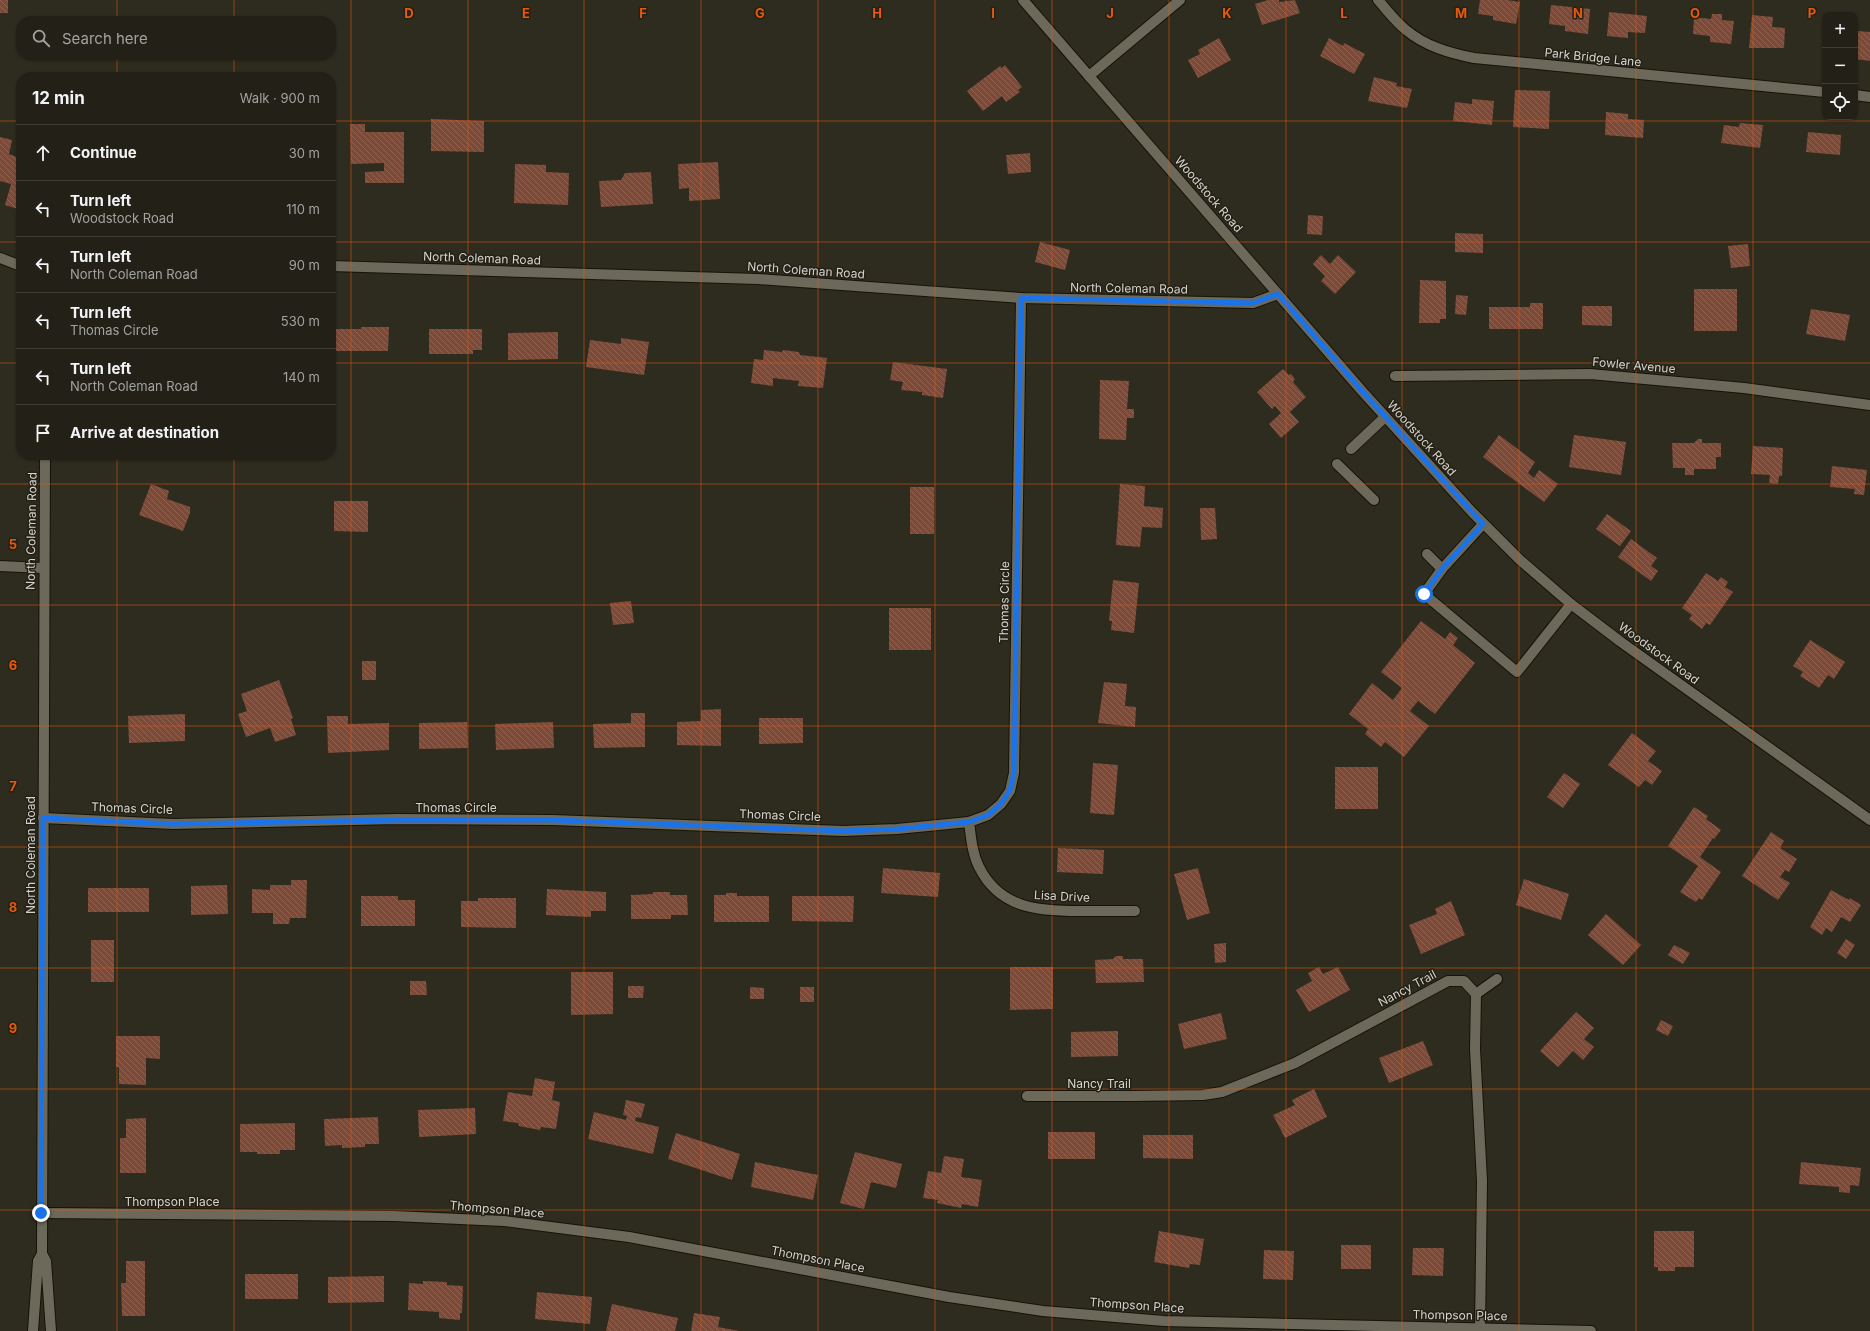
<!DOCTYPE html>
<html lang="en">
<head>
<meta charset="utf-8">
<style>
	:root { --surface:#222017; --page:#2a2820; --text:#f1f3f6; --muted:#a2a3a1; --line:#3f3e36 }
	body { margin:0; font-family:Inter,sans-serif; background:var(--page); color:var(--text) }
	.controls { position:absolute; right:12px; top:12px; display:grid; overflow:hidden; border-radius:8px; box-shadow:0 1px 3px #0004 }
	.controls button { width:36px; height:36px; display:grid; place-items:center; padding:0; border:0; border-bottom:1px solid var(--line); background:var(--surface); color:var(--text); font:20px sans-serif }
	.stop { position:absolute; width:12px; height:12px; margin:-9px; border:3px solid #1a73e8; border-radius:50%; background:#fff }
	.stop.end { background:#1a73e8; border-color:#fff; box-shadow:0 1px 4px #0008 }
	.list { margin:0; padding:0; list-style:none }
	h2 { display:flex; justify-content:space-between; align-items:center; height:52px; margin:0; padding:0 16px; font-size:17px }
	h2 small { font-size:13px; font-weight:400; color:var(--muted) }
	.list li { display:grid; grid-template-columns:26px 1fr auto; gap:12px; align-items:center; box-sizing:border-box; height:56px; padding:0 16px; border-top:1px solid var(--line) }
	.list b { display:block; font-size:15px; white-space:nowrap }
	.list p { margin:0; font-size:13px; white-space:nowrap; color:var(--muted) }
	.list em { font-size:13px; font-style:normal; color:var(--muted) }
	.icon { flex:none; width:22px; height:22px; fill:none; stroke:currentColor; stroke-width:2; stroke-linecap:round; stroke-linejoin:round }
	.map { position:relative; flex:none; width:1870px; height:1331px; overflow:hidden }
	.search { position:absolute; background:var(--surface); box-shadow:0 1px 3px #0004; left:16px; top:16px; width:320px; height:44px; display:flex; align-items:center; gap:10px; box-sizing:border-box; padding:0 14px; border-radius:16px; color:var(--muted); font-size:15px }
	.panel { position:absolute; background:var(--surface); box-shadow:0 1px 3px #0004; left:16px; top:72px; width:320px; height:388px; border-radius:16px }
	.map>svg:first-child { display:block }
</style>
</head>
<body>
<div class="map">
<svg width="1870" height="1331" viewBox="0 0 1870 1331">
	<defs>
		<pattern id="building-back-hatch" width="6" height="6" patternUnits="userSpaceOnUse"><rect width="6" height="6" fill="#7d4a37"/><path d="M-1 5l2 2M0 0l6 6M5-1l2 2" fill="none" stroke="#8f6353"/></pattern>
	</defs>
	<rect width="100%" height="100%" fill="#2e2b1f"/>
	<!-- building -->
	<g fill="url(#building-back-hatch)">
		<rect x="0" y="0" width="8" height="13"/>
		<path d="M1268,0H1279V2L1295,0L1300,13L1262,25L1255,4Z"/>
		<path d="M1480,0H1507L1520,2L1516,24L1493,20V16L1478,14Z"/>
		<path d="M1551,5L1590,9L1588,34L1565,31V26L1549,24Z"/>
		<path d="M1609,12L1647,16L1645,33L1628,32V38L1607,36Z"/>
		<path d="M1712,14H1722V20L1734,21L1731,44L1710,42V36L1693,34L1694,17L1711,19Z"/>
		<path d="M1752,15L1773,17L1772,27L1785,28L1784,48H1749Z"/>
		<path d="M1857,31L1870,32V61L1855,59Z"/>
		<path d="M1219,38L1231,60L1198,78L1188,60L1200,54L1198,50Z"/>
		<path d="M1329,38L1343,46L1344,43L1365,54L1354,74L1320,56Z"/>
		<path d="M1005,65L1022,87L1018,90L1020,92L1006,102L1002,96L983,111L967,91L1000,66L1002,68Z"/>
		<path d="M1374,77L1397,83L1396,86L1412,89L1407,108L1368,101Z"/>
		<path d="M1515,90L1550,91L1549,129L1513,127Z"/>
		<path d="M1472,99L1494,101L1492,125L1453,121L1455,102L1472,104Z"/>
		<path d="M1606,112L1628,114V119L1644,120L1643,138L1605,135Z"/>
		<path d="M431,119L484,121V152L431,151Z"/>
		<path d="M1740,123L1763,125L1760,148L1721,143L1724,125L1739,127Z"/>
		<path d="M350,124H365V132H404V183H365V172L384,171V163L351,164Z"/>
		<path d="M1808,132L1841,135L1840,155L1806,152Z"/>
		<path d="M0,137L12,140L9,154L21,159V210L5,205L11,184L0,181Z"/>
		<path d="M1030,153L1031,172L1008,174L1006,155Z"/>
		<path d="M718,162L720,199L689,201V188L679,189L678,164Z"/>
		<path d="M515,164L546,165V172L569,173L568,205L514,203Z"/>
		<path d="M651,172L653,204L601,207L599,181L621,180L625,173Z"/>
		<path d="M1308,215L1323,216L1322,235L1307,234Z"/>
		<path d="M1455,233L1483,234V253L1455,252Z"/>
		<path d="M1040,242L1070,250L1065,270L1035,262Z"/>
		<path d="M1748,244L1750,266L1731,268L1728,246Z"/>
		<path d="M1321,255L1330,264L1338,255L1356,272L1335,294L1321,281L1325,276L1313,264Z"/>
		<path d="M1420,280L1446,281V319H1440V323H1419Z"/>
		<rect x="1694" y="289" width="43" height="42"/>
		<path d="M1456,295L1468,296L1466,315L1455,314Z"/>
		<path d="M1530,303H1543V329H1489V307H1530Z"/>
		<path d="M1582,306H1612V326L1582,325Z"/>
		<path d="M1811,309L1850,315L1845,341L1806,334Z"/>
		<path d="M361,327H389L388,351H331V329H361Z"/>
		<path d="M429,329H482V350H473V354H429Z"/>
		<path d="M558,332V359L508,360V333Z"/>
		<path d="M621,338L649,342L644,375L586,367L590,340L621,344Z"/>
		<path d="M764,350L782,352L783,350L799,352L800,355L827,358L823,388L798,386L799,381L773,378V386L751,383L754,359L763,360Z"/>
		<path d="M893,362L947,369L943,398L922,395V392L901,390L903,382L890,380Z"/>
		<path d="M1283,369L1289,375L1291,374L1295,379L1293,382L1306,397L1290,412L1299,422L1281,438L1269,424L1281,413L1275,406L1272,409L1257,392Z"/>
		<path d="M1100,380L1129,381L1127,409H1134V418H1127L1126,440L1099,439Z"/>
		<path d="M1499,435L1535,462L1528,473L1534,478L1539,470L1558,484L1544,502L1483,457Z"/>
		<path d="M1574,435L1626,442L1621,475L1569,467Z"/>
		<path d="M1698,439H1702V443H1721V457H1716V469H1694V475H1685V468H1673L1672,443H1694Z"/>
		<path d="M1753,446L1783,448L1782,476H1779L1778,484L1769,483L1770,475L1751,474Z"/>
		<path d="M1832,466L1867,470L1864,495L1854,494L1855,489L1830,487Z"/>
		<path d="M151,484L169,491L167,499L190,507V513L183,531L139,515Z"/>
		<path d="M1120,484L1145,486L1144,506L1163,508L1162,528L1142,527L1140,547L1116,545Z"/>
		<rect x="910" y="487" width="24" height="47"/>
		<path d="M334,501H368V532L334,531Z"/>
		<path d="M1200,508H1215L1217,539L1201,540Z"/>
		<path d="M1607,514L1631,531L1620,546L1596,529Z"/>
		<path d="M1631,539L1657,558L1651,566L1658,571L1651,581L1618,557Z"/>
		<path d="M1706,573L1718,581L1721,577L1728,582L1725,587L1733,592L1710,625L1706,623L1702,629L1689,619L1692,615L1682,608Z"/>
		<path d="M1113,580L1139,583L1134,633L1111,630L1112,621H1109Z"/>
		<path d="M631,601L634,623L613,625L610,603Z"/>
		<rect x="889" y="608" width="42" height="42"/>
		<path d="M1421,621L1445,639L1450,632L1458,638L1453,645L1475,663L1435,714L1418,701L1410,711L1429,726L1404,757L1385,742L1381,747L1365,734L1368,729L1349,714L1372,683L1393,700L1402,688L1381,672Z"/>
		<path d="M1810,640L1845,662L1834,679L1828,675L1819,688L1800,676L1803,672L1793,666Z"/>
		<rect x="362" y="661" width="14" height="19"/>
		<path d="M279,680L293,718L291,719L296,735L275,742L270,728L246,737L238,714L247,711L241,694Z"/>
		<path d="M1104,682L1127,684L1125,706L1136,707L1135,727L1098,723Z"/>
		<path d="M721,709V746L677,745V722L701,721V710Z"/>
		<path d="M631,713H645V747L594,748L593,724L631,723Z"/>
		<path d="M185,714V741L129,743L128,716Z"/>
		<path d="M327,716H348V724L389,723V750L328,753Z"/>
		<path d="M759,718H803V743L759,744Z"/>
		<path d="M467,722L468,748L419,749V723Z"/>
		<path d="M553,722L554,748L496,750L495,724Z"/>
		<path d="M1632,733L1656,751L1648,761L1662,771L1652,785L1645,780L1639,787L1608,765Z"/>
		<path d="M1093,763L1118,765L1114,815L1090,813Z"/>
		<rect x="1335" y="767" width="43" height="42"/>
		<path d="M1564,773L1580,784L1563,808L1547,797Z"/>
		<path d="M1694,807L1708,816L1706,819L1721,830L1714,839L1713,838L1700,857L1721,872L1702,900L1699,898L1696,902L1680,892L1698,866L1668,846Z"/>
		<path d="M1771,832L1784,841L1780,848L1797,859L1789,872L1785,870L1780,877L1790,883L1778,900L1742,876Z"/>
		<path d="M1058,848L1104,850L1103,874L1057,872Z"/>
		<path d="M883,868L940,873L938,897L881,893Z"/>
		<path d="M1198,868L1210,913L1187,920L1174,874Z"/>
		<path d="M1524,879L1569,894L1561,920L1516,905Z"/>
		<path d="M291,880H307L306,918H290L289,924H273V913H252V889L270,890V885H291Z"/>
		<path d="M227,885L228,914L191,915V886Z"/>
		<rect x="88" y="888" width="61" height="24"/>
		<path d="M547,889L606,892V911H591V917L546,915Z"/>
		<path d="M1831,890L1849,900L1850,898L1861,905L1850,922L1841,917L1832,932L1826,928L1822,935L1810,927Z"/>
		<path d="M653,892H670V895H687L688,915H671V919H631V895L653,894Z"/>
		<path d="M726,893H737V896H769V922H714V895H726Z"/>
		<path d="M361,896H398V900H415V926H361Z"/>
		<path d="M792,896H854L853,922L792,921Z"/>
		<path d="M478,898H516V928L461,927V901H478Z"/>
		<path d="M1451,901L1465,935L1421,954L1409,925L1437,914L1435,909Z"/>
		<path d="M1606,914L1641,945L1623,965L1588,935Z"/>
		<path d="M1846,939L1855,945L1846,959L1837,953Z"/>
		<rect x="91" y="940" width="23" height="42"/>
		<path d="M1226,943V962L1215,963L1214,944Z"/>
		<path d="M1674,945L1690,953L1683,964L1668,955Z"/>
		<path d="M1116,956H1123V959H1143L1144,982L1096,983L1095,960L1113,959Z"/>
		<path d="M1010,967H1053V1009L1010,1010Z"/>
		<path d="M1319,967L1323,974L1338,967L1350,990L1309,1012L1296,990L1312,981L1308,973Z"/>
		<path d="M571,972H613V1014L571,1015Z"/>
		<path d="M410,981H426L427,995H410Z"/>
		<path d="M628,986H644L643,998H628Z"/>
		<path d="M750,987L764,988V999H750Z"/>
		<rect x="800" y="987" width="14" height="15"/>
		<path d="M1576,1012L1594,1028L1584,1039L1594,1047L1583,1060L1573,1051L1558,1067L1540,1051Z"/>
		<path d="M1221,1013L1227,1039L1184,1049L1178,1024Z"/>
		<path d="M1661,1020L1673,1026L1668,1036L1656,1030Z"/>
		<path d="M1118,1031V1056L1071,1057V1032Z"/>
		<path d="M116,1036H160V1059L146,1058V1085L119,1084V1067H116Z"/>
		<path d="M1423,1041L1433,1065L1389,1083L1379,1058Z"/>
		<path d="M535,1078L555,1082L552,1100L560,1102L556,1129L541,1127L540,1130L519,1126L518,1123L503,1121L508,1092L532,1096Z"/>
		<path d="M1314,1089L1327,1117L1285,1138L1273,1115L1295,1105L1292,1100Z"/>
		<path d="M626,1100L645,1104L641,1118L636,1117L635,1121L659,1127L653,1154L588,1139L594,1112L626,1120L627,1116L623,1115Z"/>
		<path d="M475,1108L476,1134L419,1137L418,1110Z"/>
		<path d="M378,1117L379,1144H365V1147L342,1148V1145L325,1146L324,1119Z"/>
		<path d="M146,1118V1173H120V1138H126V1119Z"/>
		<path d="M295,1123V1150H280V1154H257V1152H240V1124Z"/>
		<rect x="1048" y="1132" width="47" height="27"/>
		<path d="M676,1133L740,1154L732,1180L668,1159Z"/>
		<path d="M1143,1135H1193V1159L1143,1158Z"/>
		<path d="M855,1152L902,1164L896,1188L871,1182L864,1209L840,1203Z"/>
		<path d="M944,1156L964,1159L961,1177L982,1180L978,1207L962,1204L961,1208L937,1203L938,1200L923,1198L928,1171L941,1173Z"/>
		<path d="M755,1162L818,1175L813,1200L751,1187Z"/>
		<path d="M1801,1162L1861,1168L1859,1186L1850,1185V1193L1839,1192V1187L1799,1184Z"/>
		<path d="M1159,1231L1204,1239L1200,1265L1190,1264L1189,1268L1154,1262Z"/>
		<path d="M1654,1231H1694V1267H1675V1271H1658V1267H1654Z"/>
		<rect x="1341" y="1245" width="30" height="24"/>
		<path d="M1413,1248H1444L1443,1276L1412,1275Z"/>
		<path d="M1264,1250L1294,1251L1293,1280L1263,1279Z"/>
		<path d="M126,1261H145V1316H122L121,1283H126Z"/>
		<rect x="245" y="1274" width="53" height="25"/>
		<path d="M384,1276V1302L328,1303V1277Z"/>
		<path d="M423,1281L447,1282V1285L463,1286L462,1313H460V1320L439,1318V1312L408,1310L409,1283L423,1284Z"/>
		<path d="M537,1292L592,1297L590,1324L535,1319Z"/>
		<path d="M612,1304L678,1318L675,1331H606Z"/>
		<path d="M694,1313L720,1317L718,1327L739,1331H691Z"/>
	</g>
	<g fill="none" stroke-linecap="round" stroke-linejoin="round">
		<defs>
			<g id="service">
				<path d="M1351,449L1385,417"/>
				<path d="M1337,464L1374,500"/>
				<path d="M1483,524L1442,569L1424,594L1517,672L1571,604"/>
				<path d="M1427,554L1442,569"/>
			</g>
			<g id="minor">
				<path d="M1378,0C1387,10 1395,21 1406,30C1425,46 1449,53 1474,58L1825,92"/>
				<path d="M1089,76L1180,0"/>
				<path d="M1855,95L1870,97"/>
				<path d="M0,258L21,266"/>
				<path d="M331,266L758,279L1021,298L1253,303L1278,294"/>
				<path d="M1395,376L1590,374L1744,388L1870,405"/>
				<path d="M0,566L43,568"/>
				<path d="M43,818L173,824L397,819L553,820L843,831L897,829L969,822L988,815L1001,804L1010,791L1014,773L1021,298"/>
				<path d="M969,822C971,837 972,853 979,867C1000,909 1039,911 1079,911C1098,911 1116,911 1135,911"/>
				<path d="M1476,994L1497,979"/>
				<path d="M1027,1096H1132L1203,1095L1222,1092L1295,1063L1448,981H1464L1476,994L1475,1049L1482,1181L1480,1329"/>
				<path d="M41,1213L394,1216L504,1221L629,1237L949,1297L1043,1311L1164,1321L1591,1331"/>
				<path d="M42,1254L46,1261L51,1331"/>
				<path d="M33,1331L38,1261L42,1254L45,455"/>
			</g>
			<path id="tertiary" d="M1023,0L1362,391L1472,512L1520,560L1571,604L1621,642L1870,820"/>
		</defs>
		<!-- service casing -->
		<use href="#service" stroke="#161309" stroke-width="12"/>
		<!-- minor casing -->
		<use href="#minor" stroke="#161309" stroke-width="12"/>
		<!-- tertiary casing -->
		<use href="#tertiary" stroke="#161309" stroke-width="12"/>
		<!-- service -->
		<use href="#service" stroke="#6c695b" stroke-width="10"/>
		<!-- minor -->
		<use href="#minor" stroke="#6c695b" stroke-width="10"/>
		<!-- tertiary -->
		<use href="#tertiary" stroke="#6c695b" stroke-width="10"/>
	</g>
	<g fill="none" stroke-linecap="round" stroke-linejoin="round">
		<!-- route -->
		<path stroke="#1a73e8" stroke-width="5" d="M41,1213L43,818L173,824L397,820H553L843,831L897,829L969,822L988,815L1001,804L1010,790L1014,773L1021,298L1253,303L1278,294L1362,391L1483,524L1442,569L1424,594"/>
	</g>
	<!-- grid -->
	<path fill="none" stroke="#e8590c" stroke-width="1" stroke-opacity="0.55" d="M117,0V21M234,0V21M351,0V1331M468,0V1331M584,0V1331M701,0V1331M818,0V1331M935,0V1331M1052,0V1331M1169,0V1331M1286,0V1331M1402,0V1331M1519,0V1331M1636,0V1331M1753,0V1331M117,55V77M234,55V77M0,121H21M331,121H1870M0,242H21M331,242H1870M0,363H21M331,363H1870M117,455V1331M234,455V1331M0,484H1870M0,605H1870M0,726H1870M0,847H1870M0,968H1870M0,1089H1870M0,1210H1870"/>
	<g text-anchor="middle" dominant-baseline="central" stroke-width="3" stroke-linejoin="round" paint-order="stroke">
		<!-- street labels -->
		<g font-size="12" fill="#d5d3cc" stroke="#242116">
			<text transform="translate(1593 57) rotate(6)">Park Bridge Lane</text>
			<text transform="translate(1209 194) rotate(49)">Woodstock Road</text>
			<text transform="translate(482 258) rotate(2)">North Coleman Road</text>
			<text transform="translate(806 270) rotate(4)">North Coleman Road</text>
			<text transform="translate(1129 288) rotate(1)">North Coleman Road</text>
			<text transform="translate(1634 365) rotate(5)">Fowler Avenue</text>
			<text transform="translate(1422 438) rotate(48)">Woodstock Road</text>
			<text transform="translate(31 531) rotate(-89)">North Coleman Road</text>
			<text transform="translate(1004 602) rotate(-89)">Thomas Circle</text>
			<text transform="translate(1659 653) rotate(36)">Woodstock Road</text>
			<text x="456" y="807">Thomas Circle</text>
			<text transform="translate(132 808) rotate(2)">Thomas Circle</text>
			<text transform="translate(780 815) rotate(2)">Thomas Circle</text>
			<text transform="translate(30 855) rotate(-90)">North Coleman Road</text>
			<text transform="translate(1062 896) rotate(3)">Lisa Drive</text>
			<text transform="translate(1407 988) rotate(-28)">Nancy Trail</text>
			<text x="1099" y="1083">Nancy Trail</text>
			<text x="172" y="1201">Thompson Place</text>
			<text transform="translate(497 1209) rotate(5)">Thompson Place</text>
			<text transform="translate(818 1259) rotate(11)">Thompson Place</text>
			<text transform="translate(1137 1305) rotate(4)">Thompson Place</text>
			<text transform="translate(1460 1315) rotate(1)">Thompson Place</text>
		</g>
	</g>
	<g font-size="13" text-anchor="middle" font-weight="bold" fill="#e8590c" stroke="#242116" stroke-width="3" stroke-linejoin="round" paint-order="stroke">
		<text x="409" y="18">D</text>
		<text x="526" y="18">E</text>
		<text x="643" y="18">F</text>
		<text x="760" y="18">G</text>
		<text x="877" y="18">H</text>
		<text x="993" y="18">I</text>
		<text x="1110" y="18">J</text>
		<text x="1227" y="18">K</text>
		<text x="1344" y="18">L</text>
		<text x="1461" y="18">M</text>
		<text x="1578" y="18">N</text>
		<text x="1695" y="18">O</text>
		<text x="1812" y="18">P</text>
		<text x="13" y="549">5</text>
		<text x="13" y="670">6</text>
		<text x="13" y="791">7</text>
		<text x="13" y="912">8</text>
		<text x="13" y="1033">9</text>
	</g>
</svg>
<div class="controls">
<button>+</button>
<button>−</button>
<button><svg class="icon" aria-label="locate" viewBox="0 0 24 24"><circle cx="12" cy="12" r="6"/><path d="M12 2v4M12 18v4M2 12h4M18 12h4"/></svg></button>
</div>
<div class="stop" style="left:1424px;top:594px"></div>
<div class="stop end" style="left:41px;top:1213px"></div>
<div class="search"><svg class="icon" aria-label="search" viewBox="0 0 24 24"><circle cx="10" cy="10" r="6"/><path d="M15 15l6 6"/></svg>Search here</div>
<section class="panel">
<h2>12 min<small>Walk · 900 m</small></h2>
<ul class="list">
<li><svg class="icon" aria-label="ahead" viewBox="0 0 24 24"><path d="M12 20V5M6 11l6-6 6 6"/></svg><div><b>Continue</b></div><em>30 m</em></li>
<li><svg class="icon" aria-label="left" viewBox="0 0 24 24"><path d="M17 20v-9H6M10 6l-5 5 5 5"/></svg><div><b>Turn left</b><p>Woodstock Road</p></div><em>110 m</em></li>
<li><svg class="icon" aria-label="left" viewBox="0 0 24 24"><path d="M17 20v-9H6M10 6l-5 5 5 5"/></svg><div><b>Turn left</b><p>North Coleman Road</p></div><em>90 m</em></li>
<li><svg class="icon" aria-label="left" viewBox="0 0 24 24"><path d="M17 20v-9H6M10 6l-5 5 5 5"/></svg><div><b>Turn left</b><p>Thomas Circle</p></div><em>530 m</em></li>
<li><svg class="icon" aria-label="left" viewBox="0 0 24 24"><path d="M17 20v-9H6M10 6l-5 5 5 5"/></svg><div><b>Turn left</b><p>North Coleman Road</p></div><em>140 m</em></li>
<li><svg class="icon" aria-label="arrive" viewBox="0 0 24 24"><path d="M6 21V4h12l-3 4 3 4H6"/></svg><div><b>Arrive at destination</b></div></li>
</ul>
</section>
</div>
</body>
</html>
